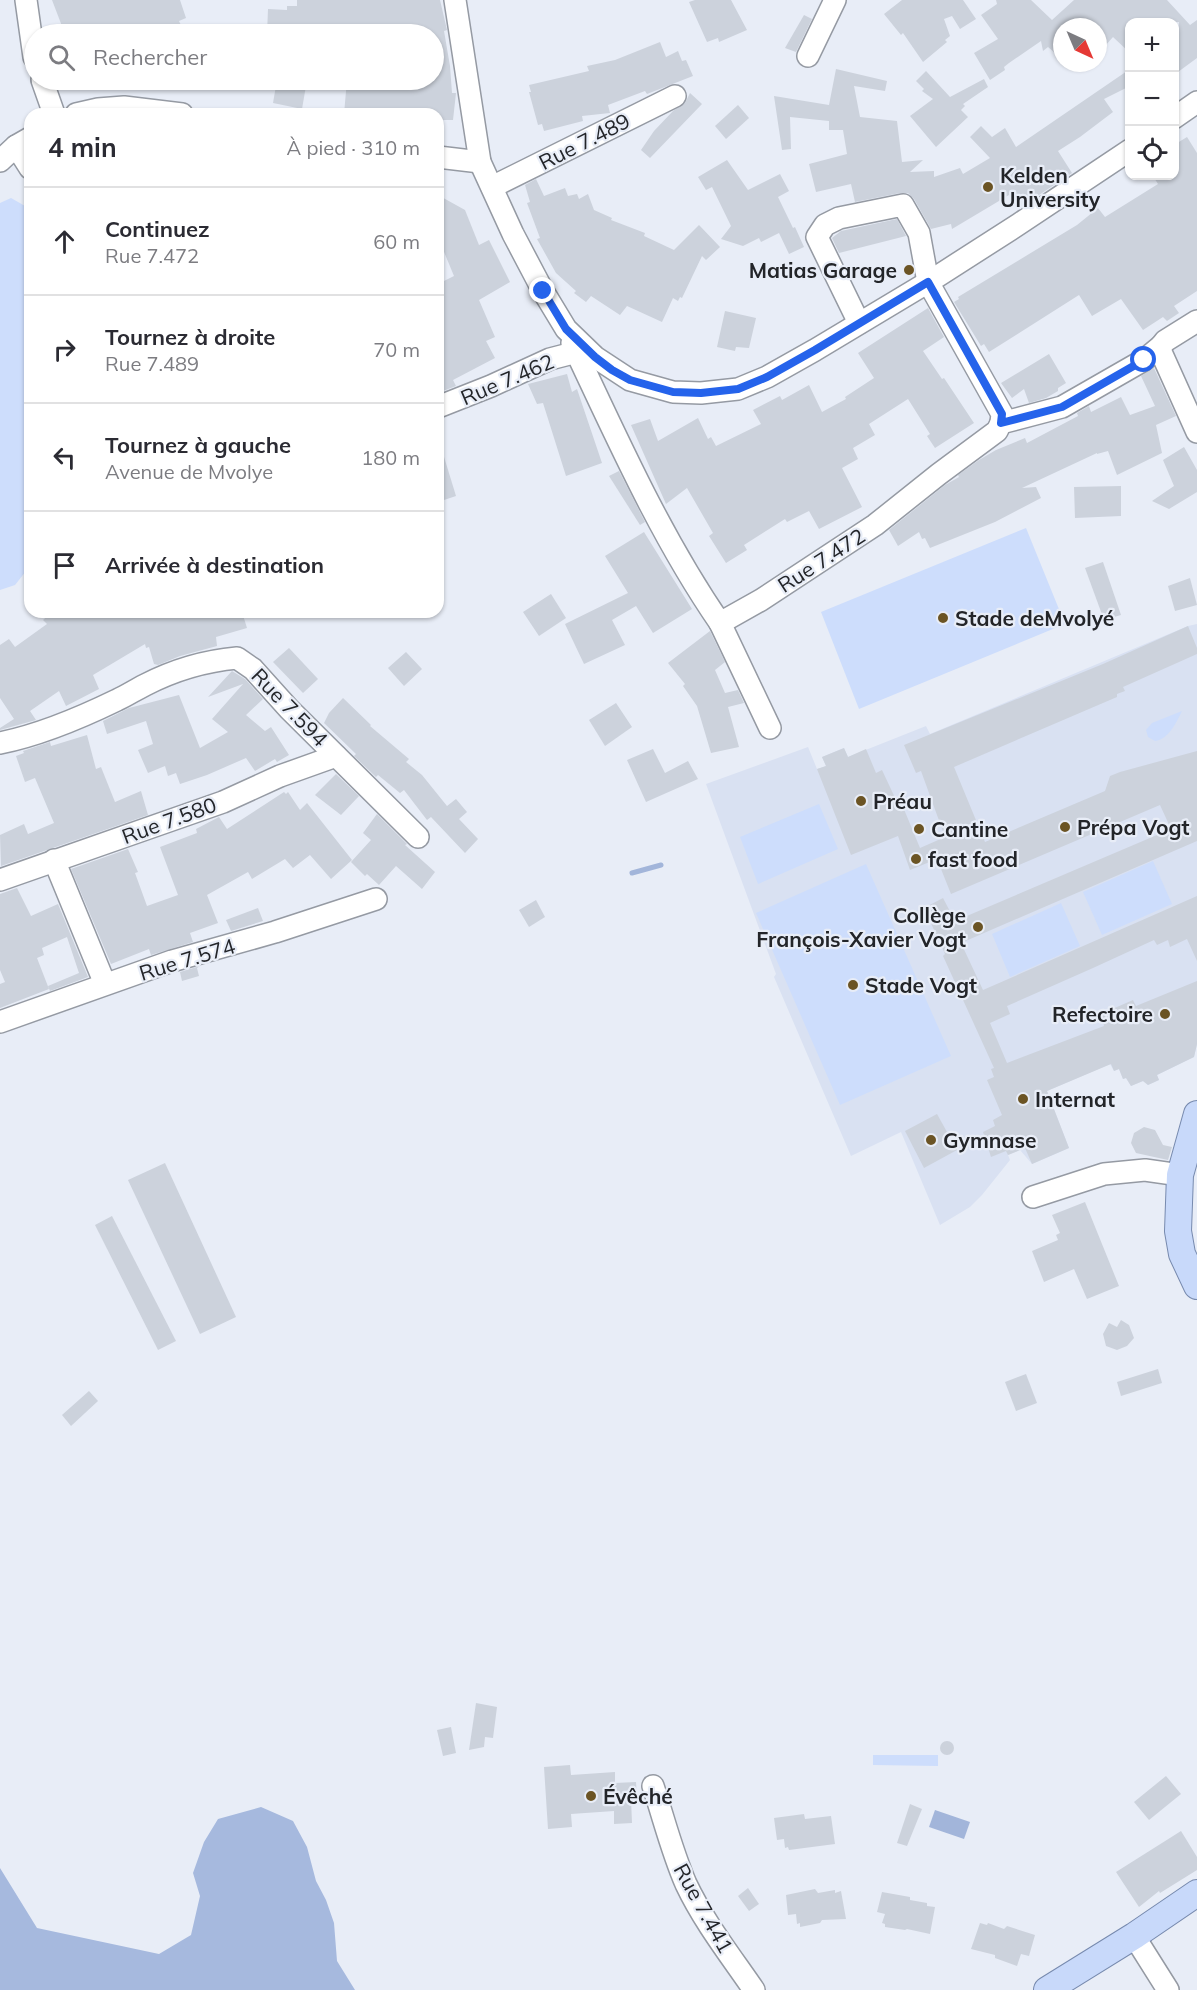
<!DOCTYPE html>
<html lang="fr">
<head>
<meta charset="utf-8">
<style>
	:root { --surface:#fff; --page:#f2f2f3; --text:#2b2b33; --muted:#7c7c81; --line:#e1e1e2 }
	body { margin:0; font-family:Mulish,sans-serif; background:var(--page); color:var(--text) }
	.controls { position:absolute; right:18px; top:18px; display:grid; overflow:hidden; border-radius:12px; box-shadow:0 2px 4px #0004 }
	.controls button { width:54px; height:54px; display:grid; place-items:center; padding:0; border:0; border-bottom:2px solid var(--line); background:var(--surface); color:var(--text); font:30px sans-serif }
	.compass { position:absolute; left:1053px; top:18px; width:54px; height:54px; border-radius:50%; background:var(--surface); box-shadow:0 2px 4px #0004; rotate:136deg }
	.stop { position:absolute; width:18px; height:18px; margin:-14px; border:4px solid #2563eb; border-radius:50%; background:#fff }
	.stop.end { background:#2563eb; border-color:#fff; box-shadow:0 2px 6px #0008 }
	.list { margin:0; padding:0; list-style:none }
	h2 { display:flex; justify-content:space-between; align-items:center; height:78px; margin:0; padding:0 24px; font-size:26px }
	h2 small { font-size:20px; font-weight:400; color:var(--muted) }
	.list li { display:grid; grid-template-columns:39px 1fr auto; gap:18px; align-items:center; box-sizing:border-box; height:108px; padding:0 24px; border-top:2px solid var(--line) }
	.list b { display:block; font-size:22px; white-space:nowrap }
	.list p { margin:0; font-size:20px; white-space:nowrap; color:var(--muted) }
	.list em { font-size:20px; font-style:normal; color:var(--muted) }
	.icon { flex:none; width:33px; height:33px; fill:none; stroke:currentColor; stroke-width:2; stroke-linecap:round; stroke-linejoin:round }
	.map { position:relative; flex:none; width:1197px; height:1990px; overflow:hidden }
	.search { position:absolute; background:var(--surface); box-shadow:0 2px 4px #0004; left:24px; top:24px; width:420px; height:66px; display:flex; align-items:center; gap:15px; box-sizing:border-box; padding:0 21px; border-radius:33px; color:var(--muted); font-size:22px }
	.panel { position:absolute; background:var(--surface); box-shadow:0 2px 4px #0004; left:24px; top:108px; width:420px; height:510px; border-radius:18px }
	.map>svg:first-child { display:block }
</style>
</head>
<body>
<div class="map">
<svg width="1197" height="1990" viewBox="0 0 1197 1990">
	<rect width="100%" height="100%" fill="#e8edf7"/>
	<!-- built -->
	<path fill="#d9e1f2" d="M1197,624V1044L1194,1057L1157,1075L1159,1080L1148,1085L1143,1081L1131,1086L1126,1078L1123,1079L1119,1069L1114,1071L1110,1064L1047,1091L1069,1148L1032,1164L1020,1150L1008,1155L1010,1160L982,1195L970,1207L940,1225L901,1132L851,1156L774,977L776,974L706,784L808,747L817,769L826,766L822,757L844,748L848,757L926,726L930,734L1188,626Z"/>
	<!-- green -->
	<g fill="#cdddfc">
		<path d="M11,198L25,206L30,211V566L15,585L0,590V203Z"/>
		<path d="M1026,528L1065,624L859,709L821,612Z"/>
		<path d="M1182,711C1176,723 1169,739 1155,741L1148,737L1146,730L1152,723Z"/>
		<path d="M819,804L838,849L758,884L740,837Z"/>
		<path d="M1153,861L1172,904L1102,935L1083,892Z"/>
		<path d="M866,864L951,1056L840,1105L756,913Z"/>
		<path d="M1061,903L1080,946L1010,977L992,934Z"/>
		<path d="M873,1755H938V1766L873,1765Z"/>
	</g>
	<!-- forest -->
	<path fill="#a6b9de" d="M261,1807L293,1821L307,1847L316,1881L326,1900L334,1923L337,1961L355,1990H0V1868L37,1928L159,1954L191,1935L200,1896L193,1873L204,1842L218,1819Z"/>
	<!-- water -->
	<path fill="#a2b5da" d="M935,1810L970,1822L964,1839L929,1827Z"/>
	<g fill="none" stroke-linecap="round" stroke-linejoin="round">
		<!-- stream -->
		<path stroke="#a2b5da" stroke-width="5" d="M632,873L661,865"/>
	</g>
	<!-- building -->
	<g fill="#ccd2dc">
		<path d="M52,0H180L186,18L179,21L185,34H65Z"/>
		<path d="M297,0H440L447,30L444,31L450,66L452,93H456L453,120H438V114H344L347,80H434V34H267L268,9L287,10V6H297Z"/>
		<path d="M695,0H731L747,30L719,42L718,38L707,42L689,2Z"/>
		<path d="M902,0H963L976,19L960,29L952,16L944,19L950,36L945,40L947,42L923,62L903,33L901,35L884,14Z"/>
		<path d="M996,0H1031L1052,20L1074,0H1167L1190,25L1197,20V58L1178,72L1179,22H1130V53L1113,37L1098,54V27H1062V59L1048,47L1043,51L1041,41L1009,63L1004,67L1005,70L990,80L974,53L998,39L981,15L997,4Z"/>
		<path d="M804,15L812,19L796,52L785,48Z"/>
		<path d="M660,42L666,57L678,51L682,61L686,60L693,76L647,94L645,91L608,105L610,113L582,116L583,121L544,131L542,124L538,125L529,92H531L529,85L589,71L587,66L615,60Z"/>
		<path d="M836,69L887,81L885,91L854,86L860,117L897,121L902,162L923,160L910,172L934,171V177L960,168L963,174L990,158L970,137L981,126L992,137L1005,128L1016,147L1130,69V86L1104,99L1113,112L1080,137L1058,151L1072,173L1018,209L1009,195L952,229L951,224L931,229L914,199L908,193H900L855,202L851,184L816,192L809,164L847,154L843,130H829V121L790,117L791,149L782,150L774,96L829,105Z"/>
		<path d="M926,71L950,97L984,79L988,87L963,104L965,106L961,110L968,117L936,147L910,116L933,99L922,91L924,89L916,81Z"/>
		<path d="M277,80H307L302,109L273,103Z"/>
		<path d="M690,93L702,104L650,158L641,150L654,131L673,111L685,103Z"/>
		<path d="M738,105L749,118L726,139L715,126Z"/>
		<path d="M1187,137L1197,153V291L1174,306L1179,313L1167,321L1163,317L1143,330L1121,299L1092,316L1079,295L989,352L984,344L981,346L954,302L959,299L958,297L1077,225L1098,208L1105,217L1158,184L1153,176H1174V145Z"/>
		<path d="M727,160L748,190L780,174L789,191L778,197L793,228L795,227L804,247L789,254L779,233L761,242L759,238L743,246L721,239L731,226L712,187L706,190L698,177Z"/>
		<path d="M536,179L544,196L565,188L568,196L577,194L579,199L588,194L594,210L612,218L611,220L645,233L644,236L674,250L699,225L720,247L706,260L702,256L682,298L680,297L678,301L673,298L662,322L627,306L620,315L591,296L586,302L574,293L576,291L556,273L537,239L540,238L527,203L530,202L525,185Z"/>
		<path d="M438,195L465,210L479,245L489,240L510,282L479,300L495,337L486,341L495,358L453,380L456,386L438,393V284L454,276L442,247L438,249Z"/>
		<path d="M897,219L906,236L839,253L832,238L841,231Z"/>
		<path d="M928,308L944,337L923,351L942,379L944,378L974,423L935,448L927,436L930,434L908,399L869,424L875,435L853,448L858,459L842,468L862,507L819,529L809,511L787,522L785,519L744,545L747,550L726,563L709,536L713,533L687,488L666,504L631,425L650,419L658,441L698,418L708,439L711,437L716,446L761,424L753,410L780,396L782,400L809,385L822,412L846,399L845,397L874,378L858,353Z"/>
		<path d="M725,311L756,318L749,348L736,347L735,351L717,347Z"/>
		<path d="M1049,354L1066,383L1058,388V391L1046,398L1029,403L1024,389L1012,398L1001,383Z"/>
		<path d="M1154,368L1176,416L1156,425L1162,453L1117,475L1108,451L1097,454V453L1022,488L1036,487L1041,498L995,522L930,548L925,538L922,539L919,532L898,546L889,530L945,485L959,477L958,475L979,460L996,450L1025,438L1027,443L1078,416L1077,413L1089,406L1091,412L1121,397L1130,415L1155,406L1141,376Z"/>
		<path d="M567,374L572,392L577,389L602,463L566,476L543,403L537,404L528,384Z"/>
		<path d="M438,447H441L456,496L438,502Z"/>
		<path d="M1184,447L1197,470V492L1169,509L1152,501L1174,486L1163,460Z"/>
		<path d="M619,471L645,522L640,525L609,476Z"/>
		<path d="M1121,486V516L1075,518L1074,487Z"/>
		<path d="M644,532L692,609L653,633L636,606L612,620L625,645L584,664L565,624L628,593L605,556Z"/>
		<path d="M1103,562L1121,615L1104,620L1085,568Z"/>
		<path d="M1190,578L1197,605L1175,611L1168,586Z"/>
		<path d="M551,594L566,618L539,636L523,612Z"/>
		<path d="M52,612H242L247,628L216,637L217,646L180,656L158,665L154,664L149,647L146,648L145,644L93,675L99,689L66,706L59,691L30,711L36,720L0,730V728L14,719L0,698V645L9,639L15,647L47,624L43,620Z"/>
		<path d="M1188,626L1197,648V654L1123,687L1125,691L1117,694V697L954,767L985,842L1105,791L1110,776L1120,772L1197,751V841L961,943L983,990L1197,896V961L1187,939L1170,947L1168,940L1157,945L1154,940L1093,968L1007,1006L1010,1014L990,1023L1007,1063L1104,1026L1101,1014L1133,1000L1136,1006L1197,981V1044L1194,1057L1157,1075L1159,1080L1148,1085L1143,1081L1131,1086L1126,1078L1123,1079L1119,1069L1114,1071L1111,1064L1047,1091L1069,1148L1032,1164L1025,1148L1008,1155L1006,1151L991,1157L983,1132L995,1126L993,1120L1002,1115L987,1080L994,1077L991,1069L994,1068L943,956L945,954L924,908L943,898L955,921L1171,829L1160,805L951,894L937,859L910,870L898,836L851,855L817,769L826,766L822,757L844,748L848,757L866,749L876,773L882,770L897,802H901L920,848L945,837L921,771L916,773L904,745L1103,664Z"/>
		<path d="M710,631L725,662L715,670L725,693L738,690L744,703L728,707L739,747L711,753L697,706L683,686L685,684L668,663Z"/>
		<path d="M289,648L318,679L303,693L273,662Z"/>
		<path d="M406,652L422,669L404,686L388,668Z"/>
		<path d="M232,671L245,679L263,699L246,715L265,731L271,727L289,755L277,762L275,759L255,771L246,758L207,775L180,784L176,773L168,776L165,766L148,773L138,750L153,744L146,721L107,734L103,721L129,708L179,695L200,748L228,732L212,719L243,684L208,697Z"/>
		<path d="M343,698L371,725L370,726L409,759L406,762L422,775L447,806L456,799L467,812L459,819L478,839L465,853L431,817L427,820L404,790L400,793L378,775L376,777L354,756L356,754L324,723L329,713Z"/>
		<path d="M616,703L632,727L605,746L589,720Z"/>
		<path d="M87,735L96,769L101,767L115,802L141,791L148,815L1,866L0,835L24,824L28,834L54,823L35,778L25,782L16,756L24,753L23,751L50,742L51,746Z"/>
		<path d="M653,749L665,773L688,761L698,779L646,802L627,760Z"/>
		<path d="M336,774L359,796L341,815L315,795Z"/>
		<path d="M284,792L286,794L288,792L300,810L307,803L352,860L331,879L310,855L293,868L285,859L252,879L248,872L207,895L218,923L190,933L193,942L151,955L149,949L111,964L71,869L128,849L138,872L135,873L147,906L178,895L160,847L197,833L196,829L219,817L227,829Z"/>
		<path d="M377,814L407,844L405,845L435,872L422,889L396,866L379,885L367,874L365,876L351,862L371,840L363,833Z"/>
		<path d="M17,888L31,916L58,904L88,977L50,991L48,986L79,973L67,937L42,948L44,955L37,958L49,989L0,1008V984L5,982L0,970V894Z"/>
		<path d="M536,900L545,917L529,927L519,910Z"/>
		<path d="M258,908L263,921L231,931L226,920Z"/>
		<path d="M200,966L197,968L199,976L182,981L180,972Z"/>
		<path d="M937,1114L957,1150L924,1168L905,1131Z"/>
		<path d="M1144,1127L1155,1130L1163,1145L1172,1147L1168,1160L1136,1153L1131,1143L1134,1133Z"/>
		<path d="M165,1163L236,1317L200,1334L128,1180Z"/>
		<path d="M1085,1202L1119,1286L1087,1299L1074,1269L1044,1282L1032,1251L1058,1240L1056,1235L1060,1233L1052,1215Z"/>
		<path d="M112,1216L176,1341L158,1350L95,1225Z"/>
		<path d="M1121,1320L1129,1325L1134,1338L1127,1346L1117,1350L1106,1346L1103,1334L1109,1323L1117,1327Z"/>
		<path d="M1158,1369L1162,1383L1121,1396L1117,1382Z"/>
		<path d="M1026,1374L1037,1403L1016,1411L1005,1382Z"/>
		<path d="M89,1391L98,1401L71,1426L62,1415Z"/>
		<path d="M476,1703L497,1707L493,1738L485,1737L484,1747L469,1750Z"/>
		<path d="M451,1727L456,1753L443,1756L437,1730Z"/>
		<circle cx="947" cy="1748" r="7"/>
		<path d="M570,1765L571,1775L615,1772V1783L636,1782L637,1799H631L632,1823L614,1824V1811L571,1814L572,1827L548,1829L544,1767Z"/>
		<path d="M1166,1776L1181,1794L1149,1820L1134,1802Z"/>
		<path d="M910,1804L922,1809L907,1846L897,1843Z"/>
		<path d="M804,1814L805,1819L831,1816L835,1844L789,1850L788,1847L785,1848L784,1839L777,1840L774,1818Z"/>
		<path d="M1181,1831L1197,1857V1870L1160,1893L1159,1891L1139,1907L1116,1872Z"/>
		<path d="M748,1888L759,1904L749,1911L738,1896Z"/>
		<path d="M815,1889L818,1893L835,1890V1893L841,1891L846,1919L822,1920L820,1923L800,1927V1923L797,1924L796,1914L788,1915L786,1895Z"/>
		<path d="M882,1892L910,1897V1900L927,1903V1906L935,1907L930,1934L907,1929L905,1930L885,1927V1924L882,1923L885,1914L877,1912Z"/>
		<path d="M980,1923L987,1925L988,1923L1004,1929L1007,1926L1035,1935L1029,1956L1021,1954L1017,1966L995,1958V1955L971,1949Z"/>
	</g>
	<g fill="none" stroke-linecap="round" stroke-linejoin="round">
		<defs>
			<g id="minor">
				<path d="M26,0L34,57"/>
				<path d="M455,0L480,162L513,234L543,291L566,329L595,357L630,380L673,392L701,393L738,389L767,377L815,350L935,278L1019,224L1130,150"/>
				<path d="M808,56L835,0"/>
				<path d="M42,80L54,114"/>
				<path d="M76,114L98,109L124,107L182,114"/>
				<path d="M1174,118L1197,102"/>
				<path d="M16,146L30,168"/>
				<path d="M438,157L480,162"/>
				<path d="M0,161L16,146L30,138"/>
				<path d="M492,187L675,96"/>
				<path d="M859,323L817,237L825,225L839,218L903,205L919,233L928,282L1002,414L1001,423"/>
				<path d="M572,343C617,438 660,536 720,623L761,600L875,525L939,474L997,431L1001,423L1062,407L1144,360L1161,346L1165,341L1197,321"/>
				<path d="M1161,346V352L1197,432"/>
				<path d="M438,407L491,386L550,359L577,352"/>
				<path d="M720,623L770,728"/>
				<path d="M0,743C40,735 80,718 117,700C126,696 135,690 145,685C174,670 204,661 237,658L253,669L289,709L418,837"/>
				<path d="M54,860L105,984"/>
				<path d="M0,880L223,802L280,776L336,756"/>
				<path d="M0,1022L172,961L275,932L376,899"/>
				<path d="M1033,1197L1104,1174L1145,1170L1180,1175"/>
				<path d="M653,1786C664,1819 672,1852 686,1884C704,1922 730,1955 754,1990"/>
				<path d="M1134,1936L1168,1990"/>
			</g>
			<g id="major">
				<path d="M1197,1114L1180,1175L1178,1231L1182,1254L1197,1286"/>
				<path d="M1047,1990L1134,1936L1197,1893"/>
			</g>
		</defs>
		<!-- minor casing -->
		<use href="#minor" stroke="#959aa3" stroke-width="24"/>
		<!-- major casing -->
		<use href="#major" stroke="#778aae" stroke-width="28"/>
		<!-- minor -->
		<use href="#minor" stroke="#fff" stroke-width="21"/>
		<!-- major -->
		<use href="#major" stroke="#c8d9fa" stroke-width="26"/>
	</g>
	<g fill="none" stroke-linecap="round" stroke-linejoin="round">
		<!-- route -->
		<path stroke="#2563eb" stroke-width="8" d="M543,291L566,329L595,357L612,370L630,380L673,392L701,393L738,389L767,377L815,350L928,282L1002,414L1001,423L1062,407L1144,360"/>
	</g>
	<!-- markers -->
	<g fill="#6b5424" stroke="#e8edf7" stroke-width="2">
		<circle cx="988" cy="187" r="6"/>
		<circle cx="909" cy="270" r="6"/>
		<circle cx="943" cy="618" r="6"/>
		<circle cx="861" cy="801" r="6"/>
		<circle cx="1065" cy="827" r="6"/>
		<circle cx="919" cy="829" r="6"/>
		<circle cx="916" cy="859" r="6"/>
		<circle cx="978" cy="927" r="6"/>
		<circle cx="853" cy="985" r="6"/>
		<circle cx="1165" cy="1014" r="6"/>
		<circle cx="1023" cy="1099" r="6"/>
		<circle cx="931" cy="1140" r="6"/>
		<circle cx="591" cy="1796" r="6"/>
	</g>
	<g text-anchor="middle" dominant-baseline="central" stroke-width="4.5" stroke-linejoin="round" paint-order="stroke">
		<!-- street labels -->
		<g font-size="21" fill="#232529" stroke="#e8edf7">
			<text transform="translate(584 141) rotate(-27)">Rue 7.489</text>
			<text transform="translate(507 379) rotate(-23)">Rue 7.462</text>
			<text transform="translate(821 560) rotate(-33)">Rue 7.472</text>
			<text transform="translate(290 707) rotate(46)">Rue 7.594</text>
			<text transform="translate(169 820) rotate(-20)">Rue 7.580</text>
			<text transform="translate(187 959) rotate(-17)">Rue 7.574</text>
			<text transform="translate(704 1908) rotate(61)">Rue 7.441</text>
		</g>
		<!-- poi labels -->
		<g font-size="21" font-weight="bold" fill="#232529" stroke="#e8edf7" text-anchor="start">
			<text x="1000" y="175">Kelden<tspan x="1000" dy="24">University</tspan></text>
			<text x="897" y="270" text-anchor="end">Matias Garage</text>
			<text x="955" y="618">Stade deMvolyé</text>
			<text x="873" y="801">Préau</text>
			<text x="1077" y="827">Prépa Vogt</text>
			<text x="931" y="829">Cantine</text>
			<text x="928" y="859">fast food</text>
			<text x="966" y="915" text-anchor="end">Collège<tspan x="966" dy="24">François-Xavier Vogt</tspan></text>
			<text x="865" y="985">Stade Vogt</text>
			<text x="1153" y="1014" text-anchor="end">Refectoire</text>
			<text x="1035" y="1099">Internat</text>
			<text x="943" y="1140">Gymnase</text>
			<text x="603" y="1796">Évêché</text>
		</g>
	</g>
</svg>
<div class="controls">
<button>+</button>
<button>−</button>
<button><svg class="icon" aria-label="locate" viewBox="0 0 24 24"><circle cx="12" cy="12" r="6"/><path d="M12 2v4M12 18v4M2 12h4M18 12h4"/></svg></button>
</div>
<svg class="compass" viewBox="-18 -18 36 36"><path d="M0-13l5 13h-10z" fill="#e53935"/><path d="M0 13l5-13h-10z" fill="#7c7c81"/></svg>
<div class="stop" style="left:1144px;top:360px"></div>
<div class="stop end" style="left:543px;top:291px"></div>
<div class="search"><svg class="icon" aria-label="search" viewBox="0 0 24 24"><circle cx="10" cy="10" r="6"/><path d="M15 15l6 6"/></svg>Rechercher</div>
<section class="panel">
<h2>4 min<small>À pied · 310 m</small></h2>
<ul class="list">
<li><svg class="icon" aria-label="ahead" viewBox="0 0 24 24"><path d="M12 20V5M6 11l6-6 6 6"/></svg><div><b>Continuez</b><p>Rue 7.472</p></div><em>60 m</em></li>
<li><svg class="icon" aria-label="right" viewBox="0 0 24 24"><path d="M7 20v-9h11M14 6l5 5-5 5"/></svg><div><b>Tournez à droite</b><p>Rue 7.489</p></div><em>70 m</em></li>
<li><svg class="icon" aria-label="left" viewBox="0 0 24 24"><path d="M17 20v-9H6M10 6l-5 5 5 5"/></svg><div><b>Tournez à gauche</b><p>Avenue de Mvolye</p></div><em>180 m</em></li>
<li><svg class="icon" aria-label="arrive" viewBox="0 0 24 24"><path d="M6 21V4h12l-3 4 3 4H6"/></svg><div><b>Arrivée à destination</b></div></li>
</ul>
</section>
</div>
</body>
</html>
